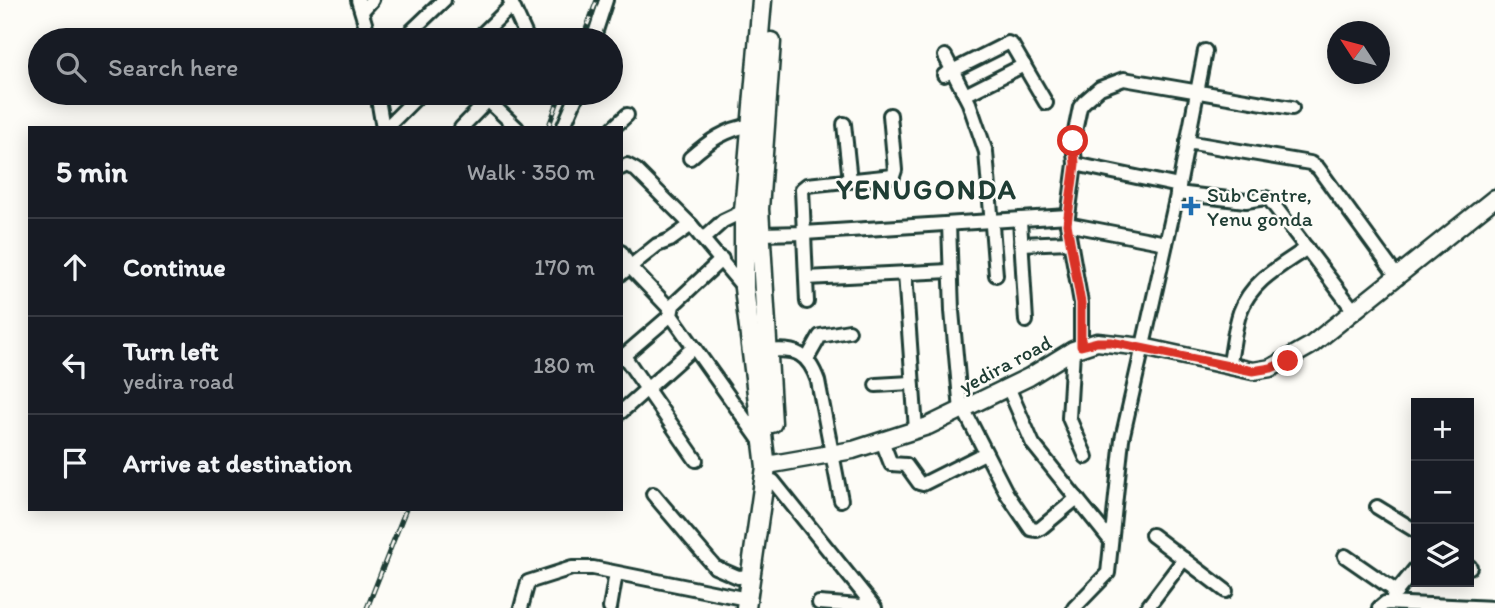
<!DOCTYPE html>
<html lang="en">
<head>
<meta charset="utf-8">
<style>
	:root { --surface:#171b24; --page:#20242c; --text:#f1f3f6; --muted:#9ea1a6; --line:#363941 }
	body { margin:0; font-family:Itim,sans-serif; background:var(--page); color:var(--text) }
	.controls { position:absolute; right:21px; bottom:21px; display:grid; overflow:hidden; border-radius:0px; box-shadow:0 4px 18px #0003 }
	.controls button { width:63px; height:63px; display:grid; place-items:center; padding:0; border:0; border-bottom:2px solid var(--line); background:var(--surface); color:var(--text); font:35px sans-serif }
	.compass { position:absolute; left:1327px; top:21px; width:63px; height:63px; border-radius:50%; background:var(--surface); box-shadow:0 4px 18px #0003; rotate:306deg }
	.stop { position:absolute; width:21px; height:21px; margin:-16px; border:5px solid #d93025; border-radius:50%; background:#fff }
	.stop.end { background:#d93025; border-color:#fff; box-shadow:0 2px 7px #0008 }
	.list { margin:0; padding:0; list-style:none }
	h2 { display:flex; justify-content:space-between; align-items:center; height:91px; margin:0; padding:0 28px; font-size:30px }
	h2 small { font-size:23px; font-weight:400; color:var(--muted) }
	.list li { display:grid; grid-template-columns:46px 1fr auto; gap:21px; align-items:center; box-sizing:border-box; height:98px; padding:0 28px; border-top:2px solid var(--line) }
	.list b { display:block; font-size:26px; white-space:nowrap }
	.list p { margin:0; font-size:23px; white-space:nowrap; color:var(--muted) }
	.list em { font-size:23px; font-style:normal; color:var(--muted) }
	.icon { flex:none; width:38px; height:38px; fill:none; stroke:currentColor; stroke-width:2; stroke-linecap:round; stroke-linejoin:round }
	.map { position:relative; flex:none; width:1495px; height:608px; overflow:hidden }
	.search { position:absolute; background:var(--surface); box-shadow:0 4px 18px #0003; left:28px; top:28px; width:595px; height:77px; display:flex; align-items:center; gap:18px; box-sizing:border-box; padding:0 24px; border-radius:38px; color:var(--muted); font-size:26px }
	.panel { position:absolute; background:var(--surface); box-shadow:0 4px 18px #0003; left:28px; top:126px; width:595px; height:385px; border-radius:0px }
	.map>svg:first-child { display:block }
</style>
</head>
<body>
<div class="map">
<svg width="1495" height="608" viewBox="0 0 1495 608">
	<rect width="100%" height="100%" fill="#fdfcf7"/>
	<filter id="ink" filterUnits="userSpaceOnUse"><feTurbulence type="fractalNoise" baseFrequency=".0143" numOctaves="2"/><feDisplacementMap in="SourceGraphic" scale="14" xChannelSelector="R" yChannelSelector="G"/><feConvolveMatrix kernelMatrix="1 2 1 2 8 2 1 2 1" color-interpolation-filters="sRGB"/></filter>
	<g filter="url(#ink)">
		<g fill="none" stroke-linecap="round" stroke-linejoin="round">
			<defs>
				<g id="minor">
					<path d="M358,0L370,40"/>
					<path d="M510,0L528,40"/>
					<path d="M362,11L372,0"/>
					<path d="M402,40L444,0"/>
					<path d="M476,40L511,6"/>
					<path d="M593,40L606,0"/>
					<path d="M945,56L969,103L986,152L996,275"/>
					<path d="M944,75L1008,43L1012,45L1046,103"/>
					<path d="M377,93L383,128"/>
					<path d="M480,93L517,128"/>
					<path d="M965,95L1024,65"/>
					<path d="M844,124L850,181"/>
					<path d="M386,128L421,93"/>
					<path d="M461,128L495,93"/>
					<path d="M563,128L578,93"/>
					<path d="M613,128L627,115"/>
					<path d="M1187,142L1310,163L1318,168L1398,278"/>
					<path d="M690,158C709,141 726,129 752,125"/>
					<path d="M1075,164L1179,186"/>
					<path d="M621,168L627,165L636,170L691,225L744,288"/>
					<path d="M1177,193L1246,201L1266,198L1270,200L1355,312"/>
					<path d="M1020,220L1026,321"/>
					<path d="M949,224L952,311L961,411"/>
					<path d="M1067,224L1166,243"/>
					<path d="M760,234L804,233L1068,216"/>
					<path d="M703,239L723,221L744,211"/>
					<path d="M1021,244L1069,242"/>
					<path d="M621,252L630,267L671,310"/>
					<path d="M722,259L673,305L671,315L761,442"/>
					<path d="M905,273L916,430"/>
					<path d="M621,274L657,245L670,240L691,225"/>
					<path d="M806,278L950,271"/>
					<path d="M807,302L802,189L807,185L893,176L895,170L890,115"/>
					<path d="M1081,346V303L1067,224L1075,164L1073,141L1080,107L1084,102L1100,88L1124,79L1292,108"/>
					<path d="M1073,350L1069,418L1086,457"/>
					<path d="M768,351C796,348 808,353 818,381L841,500"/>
					<path d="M624,356L696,460"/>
					<path d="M621,358L671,315"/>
					<path d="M807,359L820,336L849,331"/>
					<path d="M1229,367C1233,349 1234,329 1240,312C1251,281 1281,266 1307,248"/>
					<path d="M876,385L911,383"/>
					<path d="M1008,387L1033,444L1111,541"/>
					<path d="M964,410L1007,494L1031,529L1037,530L1041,528L1077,498"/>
					<path d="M621,412L694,347"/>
					<path d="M882,441L891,464L906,465L919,483L923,484L985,453"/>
					<path d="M773,481L875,608"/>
					<path d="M653,494L715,567L738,577L751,576"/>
					<path d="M1377,507L1416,531"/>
					<path d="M1152,535L1226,591"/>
					<path d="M1345,556L1397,592"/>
					<path d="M1469,566L1470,567"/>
					<path d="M1393,596L1416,568"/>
					<path d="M819,603L874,607"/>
					<path d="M521,608L528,582L572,568H593L747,599"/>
					<path d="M610,608L616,573"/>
					<path d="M1074,608L1108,573L1122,439L1179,186L1205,51"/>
					<path d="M1147,608L1184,559"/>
					<path d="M1379,608L1385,603L1495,608"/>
				</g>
				<path id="major" d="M773,464L853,450L928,426L1029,377L1073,350L1097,342L1143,347L1253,371L1271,368L1310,346L1495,198"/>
				<g id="highway">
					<path d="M771,42L759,209L772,423"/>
					<path d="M746,608L766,467L744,288V211L762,0"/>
				</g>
			</defs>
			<!-- minor casing -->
			<use href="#minor" stroke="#1f3d34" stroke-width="18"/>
			<!-- major casing -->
			<use href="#major" stroke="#1f3d34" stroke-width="21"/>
			<!-- highway casing -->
			<use href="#highway" stroke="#1f3d34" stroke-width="23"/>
			<!-- minor -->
			<use href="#minor" stroke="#fdfcf7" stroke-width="12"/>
			<!-- major -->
			<use href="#major" stroke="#fdfcf7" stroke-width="16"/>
			<!-- highway -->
			<use href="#highway" stroke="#fdfcf7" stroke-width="18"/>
			<defs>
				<g id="rail">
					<path d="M582,40L597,0"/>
					<path d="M548,128L561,93"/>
					<path d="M367,608L406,509"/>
				</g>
			</defs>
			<!-- rail casing -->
			<use href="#rail" stroke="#1f3d34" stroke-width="5"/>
			<!-- rail -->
			<use href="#rail" stroke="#fdfcf7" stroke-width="2.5" stroke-dasharray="8" stroke-linecap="butt"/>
		</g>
	</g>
	<g fill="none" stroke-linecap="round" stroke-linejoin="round" filter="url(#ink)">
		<!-- route -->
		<path stroke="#d93025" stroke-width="9" d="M1073,141L1075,164L1067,224L1081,303V346L1097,342H1111L1253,371L1271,368L1288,361"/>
	</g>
	<!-- markers -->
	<path fill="#1f6fb2" stroke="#fdfcf7" stroke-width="2.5" d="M1187.5 195.5h7v7h7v7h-7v7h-7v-7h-7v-7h7z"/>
	<g text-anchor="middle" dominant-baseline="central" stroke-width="5" stroke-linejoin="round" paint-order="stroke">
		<!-- poi labels -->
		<g font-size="21" fill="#1f3d34" stroke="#fdfcf7" text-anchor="start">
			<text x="1207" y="194">Sub Centre,<tspan x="1207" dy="24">Yenu gonda</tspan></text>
		</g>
		<!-- street labels -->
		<g font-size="21" fill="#1f3d34" stroke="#fdfcf7">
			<text transform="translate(1005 364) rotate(-28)">yedira road</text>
		</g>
		<!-- district labels -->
		<g font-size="28" font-weight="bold" letter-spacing="2" fill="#1f3d34" stroke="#fdfcf7">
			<text x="927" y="189">YENUGONDA</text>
		</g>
	</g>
</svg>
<div class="controls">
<button>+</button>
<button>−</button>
<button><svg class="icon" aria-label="layers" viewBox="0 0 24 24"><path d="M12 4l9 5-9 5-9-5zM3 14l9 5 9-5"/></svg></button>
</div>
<svg class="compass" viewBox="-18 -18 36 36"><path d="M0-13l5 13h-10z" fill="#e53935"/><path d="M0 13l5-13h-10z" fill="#9ea1a6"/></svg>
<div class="stop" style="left:1073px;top:141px"></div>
<div class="stop end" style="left:1288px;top:361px"></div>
<div class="search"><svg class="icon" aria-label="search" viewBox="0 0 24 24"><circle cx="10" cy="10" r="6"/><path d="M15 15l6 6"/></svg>Search here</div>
<section class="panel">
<h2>5 min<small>Walk · 350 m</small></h2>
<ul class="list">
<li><svg class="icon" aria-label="ahead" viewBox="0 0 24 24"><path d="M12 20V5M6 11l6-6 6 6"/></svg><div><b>Continue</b></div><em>170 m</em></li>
<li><svg class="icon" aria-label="left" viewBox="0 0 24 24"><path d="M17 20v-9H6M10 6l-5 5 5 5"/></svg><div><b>Turn left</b><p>yedira road</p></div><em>180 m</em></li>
<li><svg class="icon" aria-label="arrive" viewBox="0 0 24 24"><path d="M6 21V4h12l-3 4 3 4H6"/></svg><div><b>Arrive at destination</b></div></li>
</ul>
</section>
</div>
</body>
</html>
